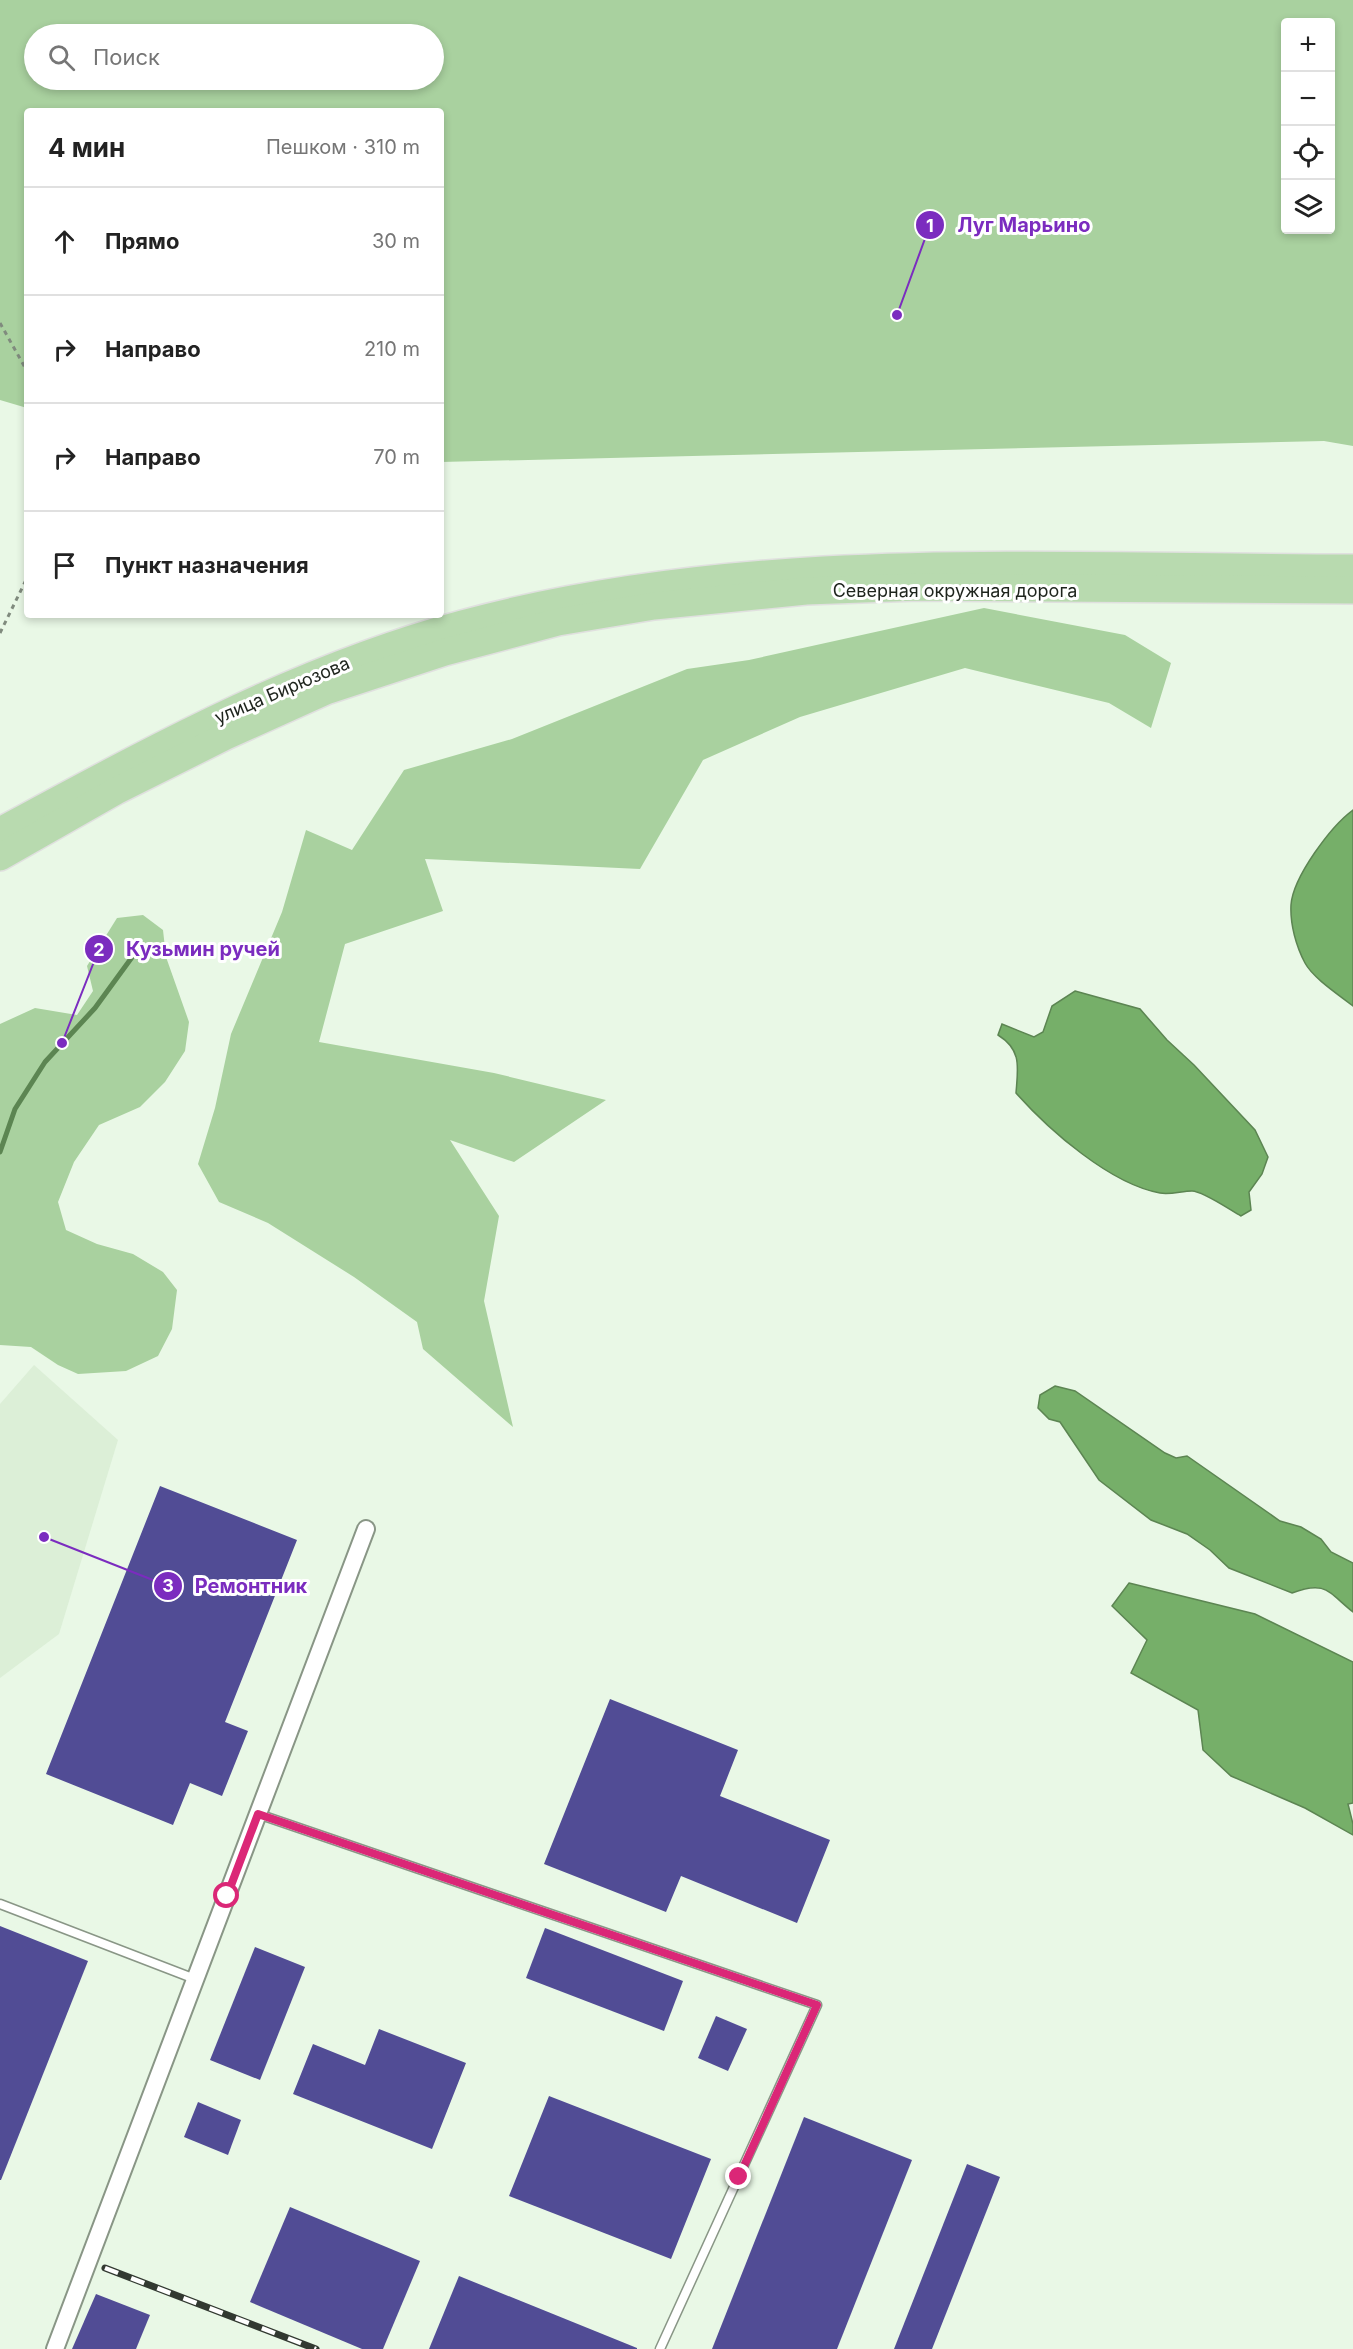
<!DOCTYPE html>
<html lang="ru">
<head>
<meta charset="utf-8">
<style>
	:root { --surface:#fff; --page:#f2f2f2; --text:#222; --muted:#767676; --line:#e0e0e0 }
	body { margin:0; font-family:Inter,sans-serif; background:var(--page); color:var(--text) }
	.controls { position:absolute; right:18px; top:18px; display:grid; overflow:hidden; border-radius:6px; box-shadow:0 3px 9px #0003 }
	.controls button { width:54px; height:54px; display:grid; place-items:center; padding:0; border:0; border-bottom:2px solid var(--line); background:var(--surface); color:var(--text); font:30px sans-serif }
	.stop { position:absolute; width:18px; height:18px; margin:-14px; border:4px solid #db2777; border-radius:50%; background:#fff }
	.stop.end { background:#db2777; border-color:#fff; box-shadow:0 2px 6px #0008 }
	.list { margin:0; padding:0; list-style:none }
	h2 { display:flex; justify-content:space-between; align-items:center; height:78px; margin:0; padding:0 24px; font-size:26px }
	h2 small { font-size:20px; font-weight:400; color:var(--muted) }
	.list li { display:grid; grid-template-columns:39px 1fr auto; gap:18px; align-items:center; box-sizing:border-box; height:108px; padding:0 24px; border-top:2px solid var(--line) }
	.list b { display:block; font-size:22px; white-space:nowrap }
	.list em { font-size:20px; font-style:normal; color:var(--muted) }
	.icon { flex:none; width:33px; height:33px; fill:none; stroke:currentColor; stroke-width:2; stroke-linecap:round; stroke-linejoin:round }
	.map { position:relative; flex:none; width:1353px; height:2349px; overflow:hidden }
	.search { position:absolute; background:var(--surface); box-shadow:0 3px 9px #0003; left:24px; top:24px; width:420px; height:66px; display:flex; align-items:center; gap:15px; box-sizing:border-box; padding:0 21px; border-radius:33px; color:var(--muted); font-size:22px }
	.panel { position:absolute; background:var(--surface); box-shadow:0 3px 9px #0003; left:24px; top:108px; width:420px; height:510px; border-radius:6px }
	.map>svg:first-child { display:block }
</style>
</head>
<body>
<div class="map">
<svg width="1353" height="2349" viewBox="0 0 1353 2349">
	<rect width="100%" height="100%" fill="#e9f8e6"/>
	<!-- built -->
	<path fill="#dcefd7" d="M34,1365L118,1440L59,1634L0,1678V1404Z"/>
	<!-- green -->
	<g fill="#a9d19f" fill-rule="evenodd">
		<path d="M0,0H1353V446L1324,441L441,462V111H27V408L0,400ZM1286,22H1330V230H1286ZM34,34H434V80H34Z"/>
		<path d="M984,608L1125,635L1171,663L1151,728L1109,703L965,668L800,717L703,760L640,869L425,859L443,911L345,944L319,1042L494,1073L606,1100L514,1162L450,1140L499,1216L484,1301L513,1427L423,1349L417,1322L354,1277L268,1223L219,1202L198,1164L215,1108L231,1034L282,912L306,830L352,850L404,770L512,739L687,669L749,660Z"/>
		<path d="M143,915L163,930L166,957L189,1022L185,1051L165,1082L140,1107L99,1125L74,1162L58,1202L66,1230L97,1244L133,1254L163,1272L177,1290L172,1329L158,1356L126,1371L78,1374L58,1365L31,1347L0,1345V1024L35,1008L77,1015L93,991L87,966L117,918Z"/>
	</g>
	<!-- water -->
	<g fill="#76af69" stroke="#5c8552" stroke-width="1.5">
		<path d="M1353,810V1006C1339,995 1313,978 1305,963C1296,946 1290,924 1291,905C1293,877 1331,826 1353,810Z"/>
		<path d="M1075,991L1140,1009L1167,1040L1194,1065L1255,1130L1268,1157L1262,1174L1249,1192L1251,1210L1241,1216C1230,1210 1203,1191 1192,1191C1182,1191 1170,1195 1160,1193C1110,1184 1049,1130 1016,1093C1018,1067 1022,1050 998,1035L1002,1024L1034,1037L1043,1032L1052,1006Z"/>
		<path d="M1055,1386L1075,1391L1165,1453L1176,1458L1187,1456L1280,1521L1301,1527L1321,1539L1331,1552L1353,1563V1612C1328,1592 1326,1580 1292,1593L1229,1568L1210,1550L1187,1534L1151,1520L1099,1480L1060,1422L1049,1419L1038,1408L1040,1395Z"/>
		<path d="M1129,1583L1255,1614L1353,1662V1803L1348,1804L1353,1824V1835L1305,1808L1231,1776L1203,1750L1198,1710L1131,1673L1147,1640L1112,1606Z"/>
	</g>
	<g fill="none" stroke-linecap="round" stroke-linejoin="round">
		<!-- stream -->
		<path stroke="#5c8552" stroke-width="5" d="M0,1152L15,1109L45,1062L95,1008L138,949"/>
	</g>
	<!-- building -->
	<g fill="#514c95">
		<path d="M160,1486L297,1540L225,1722L248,1731L222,1796L190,1783L173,1825L46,1774Z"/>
		<path d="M610,1699L738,1750L720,1796L830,1840L797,1923L681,1876L666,1912L544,1864Z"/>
		<path d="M0,1926L88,1961L1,2180H0Z"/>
		<path d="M545,1928L683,1981L664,2031L526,1978Z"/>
		<path d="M255,1947L305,1967L260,2080L210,2060Z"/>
		<path d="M716,2016L747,2029L728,2071L698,2058Z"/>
		<path d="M379,2029L466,2063L432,2149L293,2094L313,2044L365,2065Z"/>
		<path d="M549,2096L711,2159L671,2259L509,2196Z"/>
		<path d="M198,2102L241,2120L228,2155L184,2137Z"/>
		<path d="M804,2117L912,2160L837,2349H712Z"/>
		<path d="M967,2164L1000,2177L932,2349H894Z"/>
		<path d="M290,2207L420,2261L383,2349H362L250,2302Z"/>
		<path d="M459,2276L637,2348V2349H429Z"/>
		<path d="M96,2294L150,2315L136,2349H72Z"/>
	</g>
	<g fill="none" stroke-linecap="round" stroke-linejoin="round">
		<defs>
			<g id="lane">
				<path d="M258,1814L817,2005L660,2349"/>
				<path d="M0,1904L195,1979"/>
			</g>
			<path id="street" d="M55,2349L366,1529"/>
			<g id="primary">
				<path d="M0,831C149,751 298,668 462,624C750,546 1057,568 1353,568"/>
				<path d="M0,857L116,791L226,736L326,691L445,652L558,622L654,606L806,591L918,587L1353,590"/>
			</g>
		</defs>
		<!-- lane casing -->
		<use href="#lane" stroke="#899686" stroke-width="11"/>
		<!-- street casing -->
		<use href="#street" stroke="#899686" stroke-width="20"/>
		<!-- primary casing -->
		<use href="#primary" stroke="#e0e0df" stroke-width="30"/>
		<!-- path -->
		<g stroke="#808b7e" stroke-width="3" stroke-dasharray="4.5 4.5" stroke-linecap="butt">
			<path d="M0,323L27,371"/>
			<path d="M0,633L27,578"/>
		</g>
		<!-- lane -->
		<use href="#lane" stroke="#fff" stroke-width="8"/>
		<!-- street -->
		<use href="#street" stroke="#fff" stroke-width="16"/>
		<!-- primary -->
		<use href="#primary" stroke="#b8daaf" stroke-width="27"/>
		<defs>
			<path id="rail" d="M105,2268L316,2349"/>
		</defs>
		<!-- rail casing -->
		<use href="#rail" stroke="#323931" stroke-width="7"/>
		<!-- rail -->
		<use href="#rail" stroke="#fff" stroke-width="4.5" stroke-dasharray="14" stroke-linecap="butt"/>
	</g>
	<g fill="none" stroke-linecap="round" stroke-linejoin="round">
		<!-- route -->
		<path stroke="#db2777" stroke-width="8" d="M227,1896L258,1814L817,2005L739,2177"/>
	</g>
	<g text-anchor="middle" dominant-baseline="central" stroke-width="6" stroke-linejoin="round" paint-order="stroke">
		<!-- street labels -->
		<g font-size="18" fill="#1e241d" stroke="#fff">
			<text x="955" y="590">Северная окружная дорога</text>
			<text transform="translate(282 690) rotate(-23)">улица Бирюзова</text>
		</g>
	</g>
	<!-- callouts -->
	<path fill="none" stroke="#7b2cbf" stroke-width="2" d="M897 315L930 225M62 1043L99 949M44 1537L168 1586"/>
	<g fill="#7b2cbf" stroke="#fff" stroke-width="2">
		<circle cx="897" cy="315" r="6"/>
		<circle cx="62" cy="1043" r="6"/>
		<circle cx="44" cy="1537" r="6"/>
		<circle cx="930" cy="225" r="15"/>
		<circle cx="99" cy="949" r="15"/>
		<circle cx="168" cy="1586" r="15"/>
	</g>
	<g font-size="18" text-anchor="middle" font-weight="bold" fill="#fff">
		<text x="930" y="232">1</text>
		<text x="99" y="956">2</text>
		<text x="168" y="1592">3</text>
	</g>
	<g font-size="20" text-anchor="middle" font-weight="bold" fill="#7b2cbf" stroke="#fff" stroke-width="6" stroke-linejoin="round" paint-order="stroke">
		<text x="1024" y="232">Луг Марьино</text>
		<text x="203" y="956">Кузьмин ручей</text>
		<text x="251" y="1593">Ремонтник</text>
	</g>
</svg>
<div class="controls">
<button>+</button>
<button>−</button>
<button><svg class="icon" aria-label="locate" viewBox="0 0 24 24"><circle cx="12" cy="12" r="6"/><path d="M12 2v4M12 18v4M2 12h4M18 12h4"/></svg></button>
<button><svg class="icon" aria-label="layers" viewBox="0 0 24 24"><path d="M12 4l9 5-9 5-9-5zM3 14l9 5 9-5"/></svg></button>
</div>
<div class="stop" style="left:227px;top:1896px"></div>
<div class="stop end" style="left:739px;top:2177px"></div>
<div class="search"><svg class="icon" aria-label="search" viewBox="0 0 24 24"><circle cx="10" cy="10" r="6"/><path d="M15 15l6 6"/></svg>Поиск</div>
<section class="panel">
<h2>4 мин<small>Пешком · 310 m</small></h2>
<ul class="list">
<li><svg class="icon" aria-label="ahead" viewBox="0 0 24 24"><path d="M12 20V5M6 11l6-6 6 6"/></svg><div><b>Прямо</b></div><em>30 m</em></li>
<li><svg class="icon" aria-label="right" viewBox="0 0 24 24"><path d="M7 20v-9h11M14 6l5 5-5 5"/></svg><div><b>Направо</b></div><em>210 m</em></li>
<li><svg class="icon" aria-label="right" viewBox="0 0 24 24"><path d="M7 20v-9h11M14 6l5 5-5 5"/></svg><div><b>Направо</b></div><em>70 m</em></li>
<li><svg class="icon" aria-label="arrive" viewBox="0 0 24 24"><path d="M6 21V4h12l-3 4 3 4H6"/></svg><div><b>Пункт назначения</b></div></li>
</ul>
</section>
</div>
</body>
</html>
